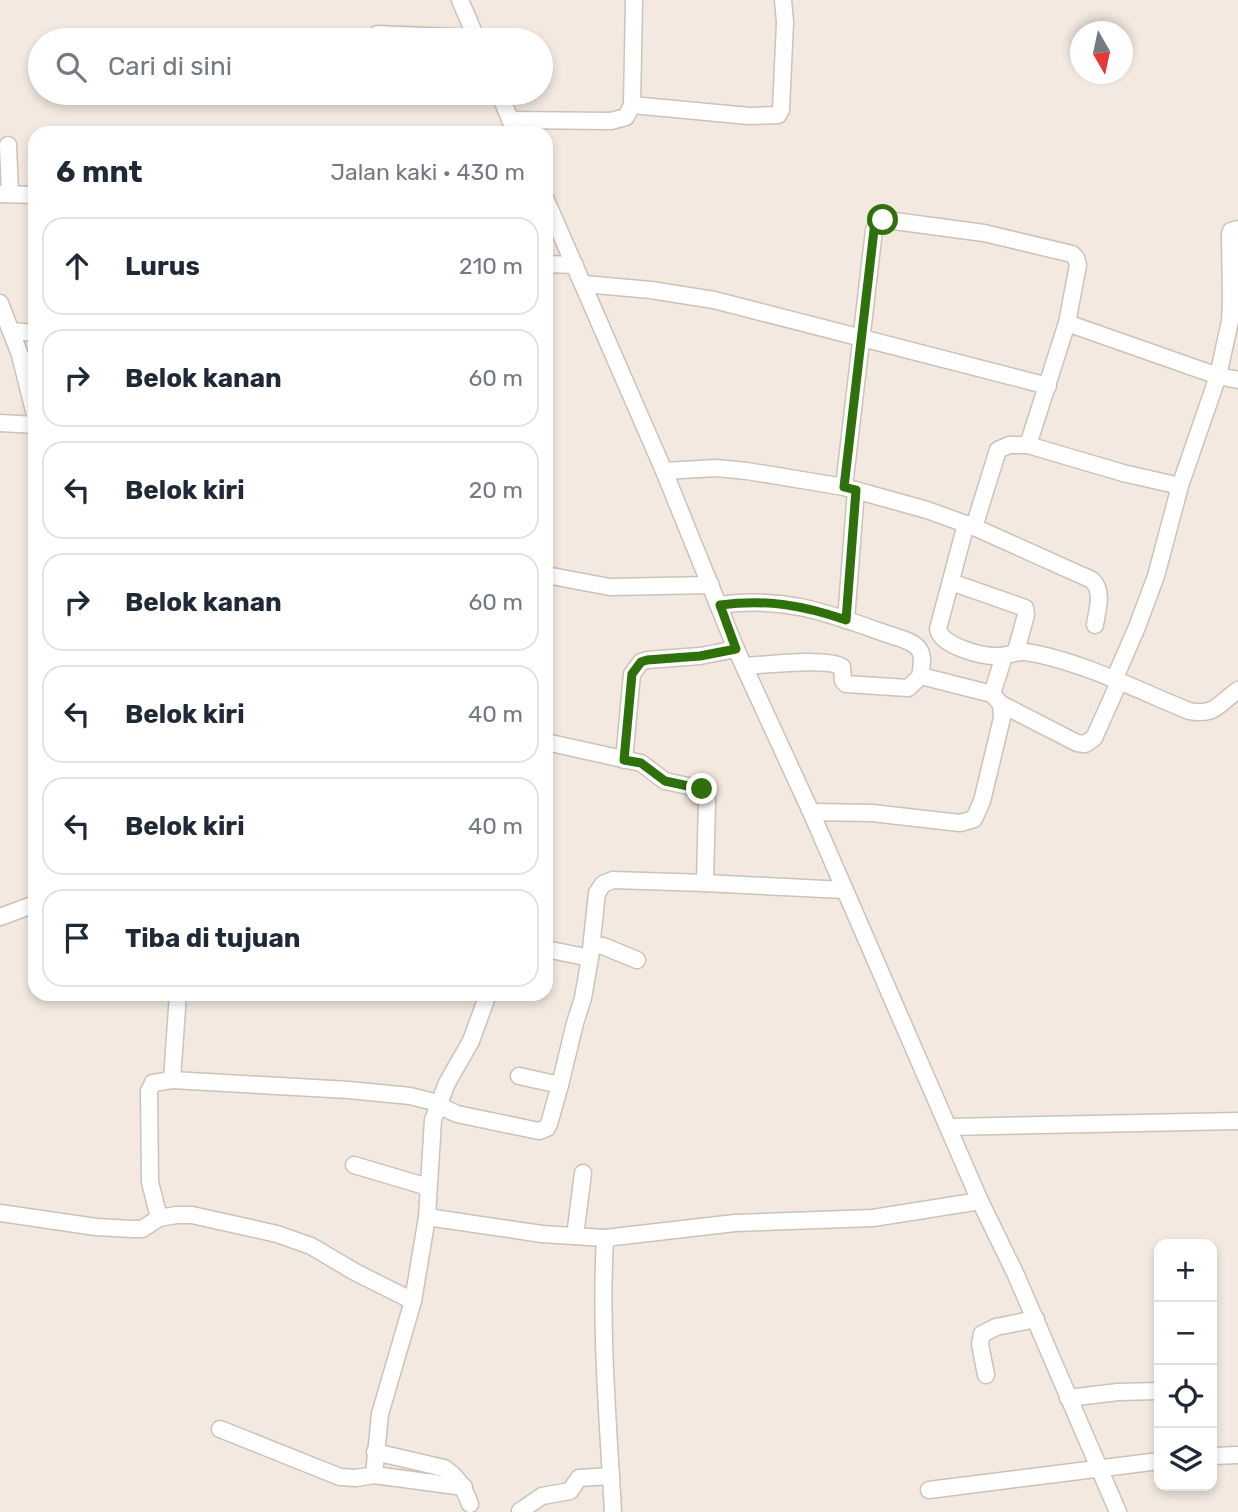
<!DOCTYPE html>
<html lang="id">
<head>
<meta charset="utf-8">
<style>
	:root { --surface:#fff; --page:#f2f2f3; --text:#1f2937; --muted:#747a83; --line:#e0e1e3 }
	body { margin:0; font-family:Rubik,sans-serif; background:var(--page); color:var(--text) }
	.controls { position:absolute; right:21px; bottom:21px; display:grid; overflow:hidden; border-radius:14px; box-shadow:0 4px 10px #0003 }
	.controls button { width:63px; height:63px; display:grid; place-items:center; padding:0; border:0; border-bottom:2px solid var(--line); background:var(--surface); color:var(--text); font:35px sans-serif }
	.compass { position:absolute; left:1070px; top:21px; width:63px; height:63px; border-radius:50%; background:var(--surface); box-shadow:0 4px 10px #0003; rotate:171deg }
	.stop { position:absolute; width:21px; height:21px; margin:-16px; border:5px solid #2e700a; border-radius:50%; background:#fff }
	.stop.end { background:#2e700a; border-color:#fff; box-shadow:0 2px 7px #0008 }
	.list { margin:0; padding:0; list-style:none }
	h2 { display:flex; justify-content:space-between; align-items:center; height:91px; margin:0; padding:0 28px; font-size:30px }
	h2 small { font-size:23px; font-weight:400; color:var(--muted) }
	.list li { display:grid; grid-template-columns:46px 1fr auto; gap:21px; align-items:center; box-sizing:border-box; height:98px; margin:0 14px 14px; padding:0 14px; border:2px solid var(--line); border-radius:21px }
	.list b { display:block; font-size:26px; white-space:nowrap }
	.list em { font-size:23px; font-style:normal; color:var(--muted) }
	.icon { flex:none; width:38px; height:38px; fill:none; stroke:currentColor; stroke-width:2; stroke-linecap:round; stroke-linejoin:round }
	.map { position:relative; flex:none; width:1238px; height:1512px; overflow:hidden }
	.search { position:absolute; background:var(--surface); box-shadow:0 4px 10px #0003; left:28px; top:28px; width:525px; height:77px; display:flex; align-items:center; gap:18px; box-sizing:border-box; padding:0 24px; border-radius:38px; color:var(--muted); font-size:26px }
	.panel { position:absolute; background:var(--surface); box-shadow:0 4px 10px #0003; left:28px; top:126px; width:525px; height:875px; border-radius:21px }
	.map>svg:first-child { display:block }
</style>
</head>
<body>
<div class="map">
<svg width="1238" height="1512" viewBox="0 0 1238 1512">
	<rect width="100%" height="100%" fill="#f3e9e0"/>
	<g fill="none" stroke-linecap="round" stroke-linejoin="round">
		<defs>
			<g id="minor">
				<path d="M460,0L477,40"/>
				<path d="M377,34L475,38"/>
				<path d="M499,93L516,133"/>
				<path d="M632,105L749,116L778,115L781,110L785,22L783,0"/>
				<path d="M510,120L611,121L626,117L632,105L634,0"/>
				<path d="M8,145L10,193"/>
				<path d="M0,194L35,195"/>
				<path d="M546,200L664,471L736,649L811,812L980,1201L1016,1275L1118,1512"/>
				<path d="M546,264L575,265"/>
				<path d="M584,284L651,290L714,300L1048,386"/>
				<path d="M0,303L20,355L35,415"/>
				<path d="M12,331L35,333"/>
				<path d="M0,423L35,425"/>
				<path d="M1028,445L1123,473L1180,486"/>
				<path d="M664,471L716,468L747,471L844,487L927,510L974,527L1092,580C1104,592 1097,610 1095,625"/>
				<path d="M844,487L874,230L879,222L887,220L984,233L1072,254L1076,258L1078,265L1067,323"/>
				<path d="M966,524L938,629C941,646 983,657 999,656C1009,656 1015,651 1025,652C1076,659 1140,691 1189,711C1216,716 1218,704 1238,690"/>
				<path d="M974,527L998,450L1009,445H1028L1067,323L1218,376L1238,380"/>
				<path d="M546,575L610,587L711,585"/>
				<path d="M951,582L1025,608L1026,615L1016,651"/>
				<path d="M720,605C785,596 828,613 887,634C896,637 915,641 920,651C924,659 921,669 920,677"/>
				<path d="M846,620L856,490"/>
				<path d="M745,666C765,665 827,657 842,667L843,681L846,684L908,688L920,677H925L992,694L1004,656"/>
				<path d="M1114,680L1137,627L1156,576L1180,486L1218,376L1230,321L1231,300L1230,234L1231,231L1238,229"/>
				<path d="M1001,704L1077,743L1085,744L1094,738L1119,682"/>
				<path d="M546,742L641,763L665,781L702,789L707,800L705,883"/>
				<path d="M624,760L632,674L641,662L647,660L700,656L736,649"/>
				<path d="M811,812L872,813L960,823L974,819L982,801L1002,718L1001,704L992,694"/>
				<path d="M0,917L35,904"/>
				<path d="M592,945L603,946L637,960"/>
				<path d="M546,949L590,958L597,893L603,884L613,880L705,883L844,890"/>
				<path d="M519,1076L560,1085L575,1023L583,998L590,958"/>
				<path d="M172,1080L349,1090L410,1096L430,1101L457,1114L539,1131L547,1128L549,1124L560,1085"/>
				<path d="M948,1127L1238,1121"/>
				<path d="M354,1165L428,1187"/>
				<path d="M0,1213L96,1227L133,1229H142L159,1218L176,1215H192L277,1234L311,1246L355,1272L413,1301L427,1217L542,1234L605,1238L735,1223L873,1218L980,1201"/>
				<path d="M427,1217L433,1120L447,1083L471,1041L488,994"/>
				<path d="M159,1218L150,1182L149,1091L153,1083L172,1080L178,994"/>
				<path d="M575,1236L583,1173"/>
				<path d="M605,1238C600,1330 608,1421 613,1512"/>
				<path d="M986,1375L980,1344L982,1334L996,1327L1036,1319"/>
				<path d="M1068,1398L1118,1392L1159,1391"/>
				<path d="M220,1429L340,1477L356,1478L374,1475L380,1414L413,1301"/>
				<path d="M375,1452L444,1468C458,1477 464,1488 470,1504"/>
				<path d="M1212,1456L1238,1455"/>
				<path d="M374,1475L464,1487"/>
				<path d="M929,1490L1159,1461"/>
				<path d="M520,1511L542,1496L570,1491L579,1478L611,1476"/>
			</g>
		</defs>
		<!-- minor casing -->
		<use href="#minor" stroke="#cbc2b8" stroke-width="19"/>
		<!-- minor -->
		<use href="#minor" stroke="#fff" stroke-width="16"/>
	</g>
	<g fill="none" stroke-linecap="round" stroke-linejoin="round">
		<!-- route -->
		<path stroke="#2e700a" stroke-width="9" d="M702,789L665,781L641,763L624,760L632,674L641,662L647,660L700,656L736,649L720,605C767,599 802,605 846,620L856,490L844,487L874,230L883,220"/>
	</g>
</svg>
<div class="controls">
<button>+</button>
<button>−</button>
<button><svg class="icon" aria-label="locate" viewBox="0 0 24 24"><circle cx="12" cy="12" r="6"/><path d="M12 2v4M12 18v4M2 12h4M18 12h4"/></svg></button>
<button><svg class="icon" aria-label="layers" viewBox="0 0 24 24"><path d="M12 4l9 5-9 5-9-5zM3 14l9 5 9-5"/></svg></button>
</div>
<svg class="compass" viewBox="-18 -18 36 36"><path d="M0-13l5 13h-10z" fill="#e53935"/><path d="M0 13l5-13h-10z" fill="#747a83"/></svg>
<div class="stop" style="left:883px;top:220px"></div>
<div class="stop end" style="left:702px;top:789px"></div>
<div class="search"><svg class="icon" aria-label="search" viewBox="0 0 24 24"><circle cx="10" cy="10" r="6"/><path d="M15 15l6 6"/></svg>Cari di sini</div>
<section class="panel">
<h2>6 mnt<small>Jalan kaki · 430 m</small></h2>
<ul class="list">
<li><svg class="icon" aria-label="ahead" viewBox="0 0 24 24"><path d="M12 20V5M6 11l6-6 6 6"/></svg><div><b>Lurus</b></div><em>210 m</em></li>
<li><svg class="icon" aria-label="right" viewBox="0 0 24 24"><path d="M7 20v-9h11M14 6l5 5-5 5"/></svg><div><b>Belok kanan</b></div><em>60 m</em></li>
<li><svg class="icon" aria-label="left" viewBox="0 0 24 24"><path d="M17 20v-9H6M10 6l-5 5 5 5"/></svg><div><b>Belok kiri</b></div><em>20 m</em></li>
<li><svg class="icon" aria-label="right" viewBox="0 0 24 24"><path d="M7 20v-9h11M14 6l5 5-5 5"/></svg><div><b>Belok kanan</b></div><em>60 m</em></li>
<li><svg class="icon" aria-label="left" viewBox="0 0 24 24"><path d="M17 20v-9H6M10 6l-5 5 5 5"/></svg><div><b>Belok kiri</b></div><em>40 m</em></li>
<li><svg class="icon" aria-label="left" viewBox="0 0 24 24"><path d="M17 20v-9H6M10 6l-5 5 5 5"/></svg><div><b>Belok kiri</b></div><em>40 m</em></li>
<li><svg class="icon" aria-label="arrive" viewBox="0 0 24 24"><path d="M6 21V4h12l-3 4 3 4H6"/></svg><div><b>Tiba di tujuan</b></div></li>
</ul>
</section>
</div>
</body>
</html>
